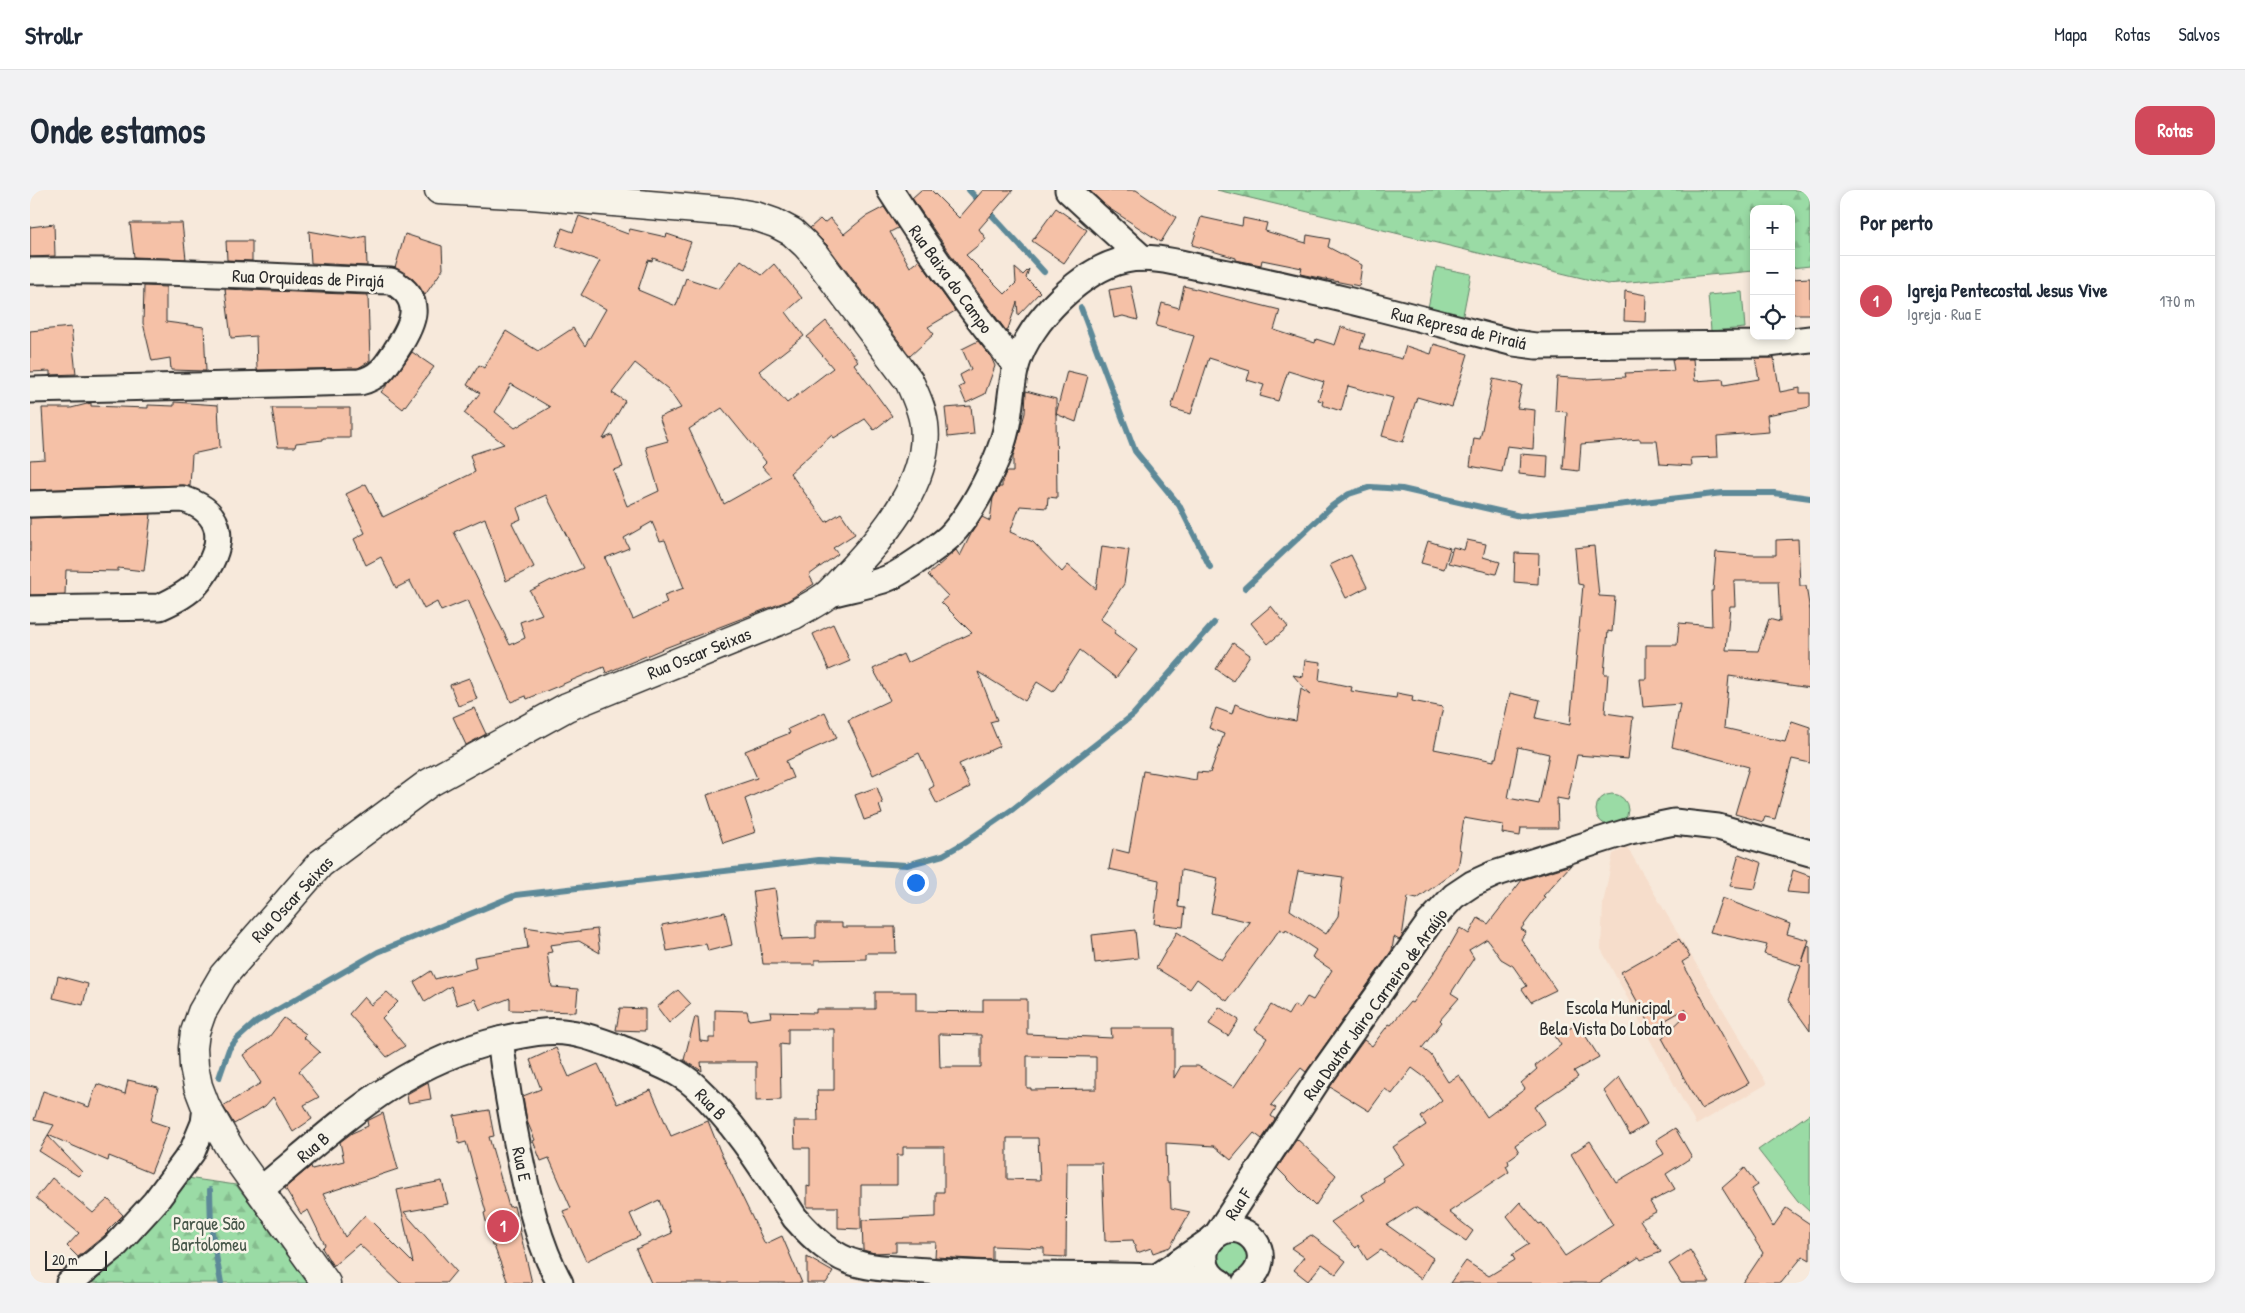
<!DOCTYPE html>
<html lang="pt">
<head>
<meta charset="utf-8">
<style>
	:root { --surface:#fff; --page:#f2f2f3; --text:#1f2937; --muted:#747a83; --line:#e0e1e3; --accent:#d1495b }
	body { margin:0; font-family:"Patrick Hand",sans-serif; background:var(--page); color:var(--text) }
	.controls { position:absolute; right:15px; top:15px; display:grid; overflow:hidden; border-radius:10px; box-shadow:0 2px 8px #0003 }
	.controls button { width:45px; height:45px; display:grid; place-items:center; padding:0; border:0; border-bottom:1px solid var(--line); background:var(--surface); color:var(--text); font:25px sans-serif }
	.scale { position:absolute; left:15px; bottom:12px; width:62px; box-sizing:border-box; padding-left:5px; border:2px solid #2b2b2b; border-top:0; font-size:14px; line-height:18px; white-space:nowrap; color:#2b2b2b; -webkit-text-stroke:4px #f7f3e8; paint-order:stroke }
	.you { position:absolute; left:885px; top:692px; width:18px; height:18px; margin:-12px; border:4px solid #fff; border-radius:50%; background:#1a73e8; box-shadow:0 0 0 8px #1a73e833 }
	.badge { display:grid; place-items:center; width:32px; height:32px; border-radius:50%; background:var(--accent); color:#fff; font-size:16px; font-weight:700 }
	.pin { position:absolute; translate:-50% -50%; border:2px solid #fff; box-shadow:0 1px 5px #0006 }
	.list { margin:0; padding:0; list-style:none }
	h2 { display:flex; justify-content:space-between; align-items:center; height:65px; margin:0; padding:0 20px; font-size:21px }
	h2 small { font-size:16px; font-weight:400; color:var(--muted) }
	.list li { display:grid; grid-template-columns:32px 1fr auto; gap:15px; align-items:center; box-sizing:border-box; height:90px; padding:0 20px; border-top:1px solid var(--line) }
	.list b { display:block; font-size:19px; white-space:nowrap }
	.list p { margin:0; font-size:16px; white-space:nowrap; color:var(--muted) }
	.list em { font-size:16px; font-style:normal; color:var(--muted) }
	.icon { flex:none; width:28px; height:28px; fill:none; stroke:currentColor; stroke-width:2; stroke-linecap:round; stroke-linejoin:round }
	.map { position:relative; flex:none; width:1780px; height:1093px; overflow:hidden; border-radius:15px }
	header { display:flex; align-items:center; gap:30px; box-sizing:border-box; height:70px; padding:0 25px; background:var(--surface); border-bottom:1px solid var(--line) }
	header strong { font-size:24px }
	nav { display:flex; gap:28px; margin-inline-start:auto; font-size:18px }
	.intro { display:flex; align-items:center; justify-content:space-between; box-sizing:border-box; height:120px; padding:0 30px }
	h1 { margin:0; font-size:35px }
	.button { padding:12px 22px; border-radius:15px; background:var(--accent); color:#fff; font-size:18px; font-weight:700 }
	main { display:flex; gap:30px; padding:0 30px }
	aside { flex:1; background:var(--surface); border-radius:15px; box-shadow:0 2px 8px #0003 }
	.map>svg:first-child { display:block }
</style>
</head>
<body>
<header>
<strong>Strollr</strong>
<nav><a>Mapa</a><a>Rotas</a><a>Salvos</a></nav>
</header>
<div class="intro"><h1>Onde estamos</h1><a class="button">Rotas</a></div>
<main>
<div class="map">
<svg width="1780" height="1093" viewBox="0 0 1780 1093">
	<defs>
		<pattern id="forest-firs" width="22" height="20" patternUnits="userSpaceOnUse" patternTransform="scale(1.25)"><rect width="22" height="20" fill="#9adba5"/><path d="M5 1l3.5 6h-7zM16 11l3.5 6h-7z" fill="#85bc8e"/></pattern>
	</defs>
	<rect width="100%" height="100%" fill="#f7e9db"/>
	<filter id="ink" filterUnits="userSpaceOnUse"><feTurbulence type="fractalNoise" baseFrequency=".02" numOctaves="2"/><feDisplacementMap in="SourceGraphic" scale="10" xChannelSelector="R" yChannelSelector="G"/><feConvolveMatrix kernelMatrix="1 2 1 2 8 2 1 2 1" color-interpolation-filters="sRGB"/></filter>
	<g filter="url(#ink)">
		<!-- built -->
		<path fill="#f6ddcb" d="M1597,657L1737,894L1666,935L1571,759L1573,714L1583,664Z"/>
		<!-- forest -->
		<g fill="url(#forest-firs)" stroke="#628368">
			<path d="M1187,0H1780V76L1761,78V19H1724V81L1577,94Z"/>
			<path d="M157,988L206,995L281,1093H62L120,1037Z"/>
		</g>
		<!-- green -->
		<g fill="#9adba5" stroke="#628368">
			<path d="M1406,77L1441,84L1433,125L1398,118Z"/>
			<path d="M1712,102L1715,138L1681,141L1678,105Z"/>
			<circle cx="1582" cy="620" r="16"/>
			<path d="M1779,924L1780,925V1022L1768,1011L1728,960Z"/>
			<circle cx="1203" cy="1068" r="16"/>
		</g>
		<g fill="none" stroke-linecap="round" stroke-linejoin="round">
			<!-- stream -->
			<g stroke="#5d8998" stroke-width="6">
				<path d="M939,0L1014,82"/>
				<path d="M1051,118L1105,261L1149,315L1180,377"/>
				<path d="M1215,398L1302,316L1319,304L1341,297L1372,299L1490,326L1693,303H1744L1780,308"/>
				<path d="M189,888L199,859L207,849L226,832L348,762L486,705L789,670L877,675L913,665L934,653L983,619L1103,525L1184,433"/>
				<path d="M180,1000L181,1037L191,1093"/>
			</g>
		</g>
		<!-- building -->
		<g fill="#f5c1a7" stroke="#2b2b2b" fill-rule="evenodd">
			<path d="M891,0H901L929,28L953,0H983L949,39L956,49L936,65L975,104L986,93L985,78L993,85L999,79L996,88L1010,102L988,125L987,112L977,142L932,81L882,8Z"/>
			<path d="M1059,0H1106L1146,27L1131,52L1077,17Z"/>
			<path d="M854,17L868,38L860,42L880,77L889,70L925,121L898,137L904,144L880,166L797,55L780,38L790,29L794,33L800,28L814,44L835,27Z"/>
			<path d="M1026,18L1057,40L1034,73L1002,51Z"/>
			<path d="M549,26L598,44L600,39L636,47L637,44L661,52L651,79L623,68L622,71L618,70L608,100L646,116L656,88L689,99L711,70L732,85L744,74L772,108L756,122L774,146L729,181L757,213L803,178L777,147L796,131L828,171L824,174L862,226L844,240L835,229L804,248L802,245L760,283L796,332L811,323L825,344L803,358L808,364L779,385L784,394L757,411L635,458L576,483L574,477L497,509L496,506L481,512L438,410L411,421L407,412L394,419L380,391L366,398L351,367L336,375L324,349L335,343L316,304L336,294L353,327L445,282L440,265L474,254L434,223L450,203L437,195L449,175L454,178L476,141L508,161L543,138L555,156L576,119L551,105L570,71L526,56L532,38L543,42ZM605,173L638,199L651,218L629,227L638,251L616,257L629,301L597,316L583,280L593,277L582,245L573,249L595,211L582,203ZM481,194L520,217L485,238L465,222ZM692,218L736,272L732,276L742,287L694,314L659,239ZM516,305L553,378L522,391L521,390L500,401L512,424L490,432L495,448L480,455L424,342L455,328L476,391L504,377L482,333L491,329L487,318ZM622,332L630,351L635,350L654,398L634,405L637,413L603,429L575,368L599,358L594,348Z"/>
			<path d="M1171,27L1212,36L1213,28L1237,33L1235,41L1276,53L1277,45L1300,49L1298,57L1332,75L1329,96L1270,84L1272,78L1232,70L1231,75L1206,70V68L1162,55Z"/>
			<path d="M100,33H152L156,69L104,67Z"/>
			<path d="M24,34L25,66L0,67V37Z"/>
			<path d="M279,41L323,49L336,46L337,76L281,73Z"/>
			<path d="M375,44L412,56L413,79L395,105L382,88L365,78Z"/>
			<path d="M196,51H222V71L197,70Z"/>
			<path d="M1780,88V124H1761V89Z"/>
			<path d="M114,96L136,97V132L174,137L176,181L141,180L140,168L122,171L113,133Z"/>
			<path d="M1101,96L1108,130L1093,126L1084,128L1079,100Z"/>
			<path d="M1154,96L1250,120L1244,140L1285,153L1286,149L1305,155L1311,137L1335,144L1330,158L1372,169L1376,156L1401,164L1404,154L1438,164L1422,217L1387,207L1373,252L1352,246L1363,208L1318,196L1311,221L1292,215L1293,211L1288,210L1294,192L1258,181L1248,211L1230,206L1234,195L1217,190L1220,181L1179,168L1161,224L1141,218L1164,146L1126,136L1132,113L1149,118Z"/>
			<path d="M195,99L338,105L340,171L328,178L227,180L226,146L201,148Z"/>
			<path d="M1595,101L1616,105L1615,132L1594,131Z"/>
			<path d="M41,137L46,184L20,185V181L0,182V141Z"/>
			<path d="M948,151L961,167L965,176L955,204L936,213L929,197L934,195L930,185L941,179L932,159Z"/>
			<path d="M382,162L404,177L373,219L351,202L367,184Z"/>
			<path d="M1725,168H1744L1750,202L1770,198V203H1780V217L1737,225L1739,242L1687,246L1688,267L1661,268L1662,276L1630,274L1627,251H1610V249L1551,254L1549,281L1533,279L1537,222L1525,221L1527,187L1556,189L1596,187L1595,183L1644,181L1642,169H1663L1665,191L1693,189L1694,195L1729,189Z"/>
			<path d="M1037,181L1058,186L1046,232L1026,224L1027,308L1018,307L1017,318L990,316L980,342L1003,352L1032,382L1038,375L1066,399L1072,356L1099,360L1094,394L1070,429L1086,440L1084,443L1107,460L1086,488L1050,460L1023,502L1007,492L995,511L948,482L967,530L960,532L970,556L929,574L940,597L907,614L899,599L904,596L889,563L843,585L818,530L860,510L843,479L873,464L877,473L942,443L911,412L918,406L898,385L926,360L930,366L942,342L952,327L960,331L963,308L969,297H972V291L976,282H983V267L995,223L996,201L1026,209V224Z"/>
			<path d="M1463,189L1492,195L1487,218L1505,220L1503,259L1477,256L1472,282L1440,276L1444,248L1450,249Z"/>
			<path d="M144,212L188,215L190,258L162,264L160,296L153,295L0,300V270L15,269L12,218H41L61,213V216L118,218V215L144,216Z"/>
			<path d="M941,216L944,244L918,247L915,218Z"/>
			<path d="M242,218H320V248H293V250L266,253L265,257H248Z"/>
			<path d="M1490,264L1518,266L1517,287L1489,284Z"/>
			<path d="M121,324L114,381L88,378V381L36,380L35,404L0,405V328Z"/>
			<path d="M1768,349L1770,396H1776L1780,421V498L1699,486L1694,538L1755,552L1762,531L1780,537V573L1762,569L1745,629L1735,627L1733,632L1705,624L1719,577L1642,557L1650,514L1613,517L1610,489H1616V455H1647L1649,433L1682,436L1681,401H1683L1686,362L1723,365H1746V350ZM1704,391H1748L1750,432L1739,429L1728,461L1696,460L1700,416H1705Z"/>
			<path d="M1437,350L1456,354L1453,367L1470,372L1466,384L1418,373L1423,357L1434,360Z"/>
			<path d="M1398,351L1420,358L1414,379L1391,373Z"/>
			<path d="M1564,356L1569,406L1585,407L1582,442L1578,441L1574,484H1578L1575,523L1603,527L1598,569L1547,565L1538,610L1527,608L1528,638H1491L1490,646L1472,643L1473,635L1434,628L1429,659L1431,660L1428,679L1387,709L1378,707L1372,747L1369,750L1364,747L1362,760L1276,882L1271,878L1241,915L1246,918L1241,926L1245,929L1232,949L1224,943L1201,970L1184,956L1136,953L1137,992H1140L1141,1018L1160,1022L1140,1057L1123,1063L1121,1058L1107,1063L1103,1050L1075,1051L1072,973H1037L1036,1067L1014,1066V1058L962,1056V1070L905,1067L906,1052H866V1062L844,1063L833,1060L832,1030L906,1027V1002H914V957H873V965H867V995H831V1039L808,1038V1017H777V996L780,997V958H765L764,931H788L787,900H804V839H758V855L750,854L751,910L726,911V872H671L672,881L654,870L665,827H668L670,851L679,852V848H685V820L717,821L719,830L741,827L740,822L786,823V819H845V802H886V821L953,822V809H997V844L1082,848L1081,838H1144V888L1151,876H1168L1204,897L1237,848L1225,840L1241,815L1258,825L1264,815L1270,818L1277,807L1283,810L1302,780L1282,767L1286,760L1256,740L1255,742L1250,739L1197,811L1167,789L1160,799L1126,778L1147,742L1192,770L1220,732L1181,723L1188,688L1151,680L1148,717L1155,718L1153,737L1124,734L1129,690L1079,679L1083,659L1099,663L1113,581L1166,590L1167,582L1180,583L1194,544L1179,538L1186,518L1202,524L1205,514L1237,526L1266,531L1271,499L1280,505L1263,485L1273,487L1275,470L1291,472L1289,490L1322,497L1321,501L1366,508L1367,503L1383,506L1382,511L1413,517L1404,559L1464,571V568H1466L1480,503L1510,510L1506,528L1540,535L1553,395L1548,394L1545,358ZM1488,557L1519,564L1509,614L1478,608ZM1268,681L1313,687L1308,726L1296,744L1260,720ZM909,844L951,845V877H910ZM997,866L1066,867V899L1001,900V898H997ZM977,948H1008L1010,990L977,989Z"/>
			<path d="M1485,363L1509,364L1508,394L1484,392Z"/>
			<path d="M1321,365L1337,397L1316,408L1300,375Z"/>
			<path d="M1241,416L1258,437L1238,454L1221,433Z"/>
			<path d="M803,434L820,471L799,480L783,444Z"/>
			<path d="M1203,453L1220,465L1203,491L1186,479Z"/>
			<path d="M439,488L447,509L428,516L420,495Z"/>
			<path d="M444,518L456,544L436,555L423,527Z"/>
			<path d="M795,522L807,548L756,571L763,588L715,609L726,642L693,653L677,605L727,588L715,561L760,543L758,539Z"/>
			<path d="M847,597L853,614L849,615L852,624L834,630L825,605Z"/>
			<path d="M1709,664L1732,673L1725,699L1700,696Z"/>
			<path d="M1541,675L1513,706L1515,707L1491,739L1496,742L1491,749L1526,800L1501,812L1492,799L1497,796L1483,776L1471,769L1457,749L1439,760L1444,768L1421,803L1429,808L1410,830L1412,832L1392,858L1401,865L1418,892L1429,885L1457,927L1495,899L1491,893L1507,879L1505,876L1531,855L1525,846L1548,834L1569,867L1544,881L1548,887L1504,917L1515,934L1485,955L1489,962L1478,970L1479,974L1476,976L1479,982L1419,1022L1443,1041L1436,1051L1385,1017L1357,1035L1403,1068L1391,1089L1351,1060L1337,1070L1328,1055L1326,1058L1301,1032L1335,1010L1332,1005L1354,991L1352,988L1374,974L1363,957L1396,935L1391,927L1412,910L1397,889L1382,878L1362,904L1355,899L1339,921L1300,897L1334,850L1342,856L1359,834L1361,835L1380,812L1382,813L1410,773L1430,738L1439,744L1448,728L1458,734L1492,690Z"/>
			<path d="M1763,680L1780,686V704L1757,702Z"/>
			<path d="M745,698L752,749L786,748V733H812V737H865L866,763H836V769L785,770V774H733L723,701Z"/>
			<path d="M1692,708L1760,734L1757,744L1779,750L1772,772L1778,756L1780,757V841L1758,810L1771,776L1734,764L1737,755L1680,742Z"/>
			<path d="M695,722L702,755L678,761L676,754L637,761L632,735Z"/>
			<path d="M495,737L535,743L567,739L570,763L549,751L520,755L522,762L517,763L522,797L548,799L546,822L480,820V808L450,820L445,809L427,815L421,796L395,812L384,792L401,781L405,789L446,778L444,767L498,758Z"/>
			<path d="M1105,740L1108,768L1065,773L1062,745Z"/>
			<path d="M1649,749L1660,767L1652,772L1719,893L1671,919L1632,848L1658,823L1655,819L1622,838L1591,782Z"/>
			<path d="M28,786L58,794L53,815L23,808Z"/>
			<path d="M648,800L661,814L639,833L627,817Z"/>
			<path d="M357,802L368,812L352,828L375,856L357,867L319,824L334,807L341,815Z"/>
			<path d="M1189,817L1209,830L1198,846L1179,834Z"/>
			<path d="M590,818L615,819V841L586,840Z"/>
			<path d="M254,828L276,844L273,847L290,862L269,881L289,907L274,915L282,929L263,942L243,907L235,916L204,934L193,916L231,893L213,865L239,847Z"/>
			<path d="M526,858L539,887L568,874L587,914L621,900L641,946L678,931L690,961L735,1054L752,1046L772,1093H621L606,1059L642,1043L629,1010L600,1024L610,1046L556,1071L533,1021L541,1018L519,968L511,971L503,951L505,950L497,931L493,906L511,899L500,870Z"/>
			<path d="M1589,887L1617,934L1600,945L1574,901Z"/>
			<path d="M98,890L128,897L121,931L139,937L121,983L79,966L78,971L18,945L24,935L4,930L13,901L59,917L67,894L95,904Z"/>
			<path d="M398,892L401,909L378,913L377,904Z"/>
			<path d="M459,920L464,946L459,947L479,1017L484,1016L502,1093H478L464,1056H462L454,1023L456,1022L436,952L429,954L424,926Z"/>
			<path d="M353,923L368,979L293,1004L315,1047L335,1025L383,1073L367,1000L412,991L418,1014L374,1022L426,1081L416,1093H370L329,1054L303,1076L292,1058L295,1055L278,1020L271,1024L255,998L281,976L282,979L314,971L310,952L322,943L338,936L337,931Z"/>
			<path d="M1645,938L1662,967L1636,984L1645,999L1620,1012L1626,1022L1610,1030L1631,1062L1611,1070L1609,1067L1569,1093H1420L1436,1071L1459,1086L1485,1070L1482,1065L1499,1054L1477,1026L1490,1012L1509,1034L1512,1033L1535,1066L1583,1035L1541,964L1560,951L1586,992L1634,964L1626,950Z"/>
			<path d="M18,946L52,982L48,986L9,961Z"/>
			<path d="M1267,949L1306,985L1285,1016L1247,978Z"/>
			<path d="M1715,978L1727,995L1721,999L1743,1037L1756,1018L1780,1034V1070L1773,1066L1751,1093H1713L1733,1063L1692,998Z"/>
			<path d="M22,988L63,1023L78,1009L93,1025L77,1041L78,1042L74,1046L48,1067L37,1056L49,1043L6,1008Z"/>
			<path d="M1281,1045L1316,1071L1306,1084L1292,1074L1278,1091L1264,1080L1274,1067L1261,1058Z"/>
			<path d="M1660,1060L1680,1093H1651L1639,1074Z"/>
			<path d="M777,1067L803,1082L796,1093H777Z"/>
		</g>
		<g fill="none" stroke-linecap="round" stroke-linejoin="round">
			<defs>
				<g id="minor">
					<path d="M860,0C899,61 939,120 986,175"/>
					<path d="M1038,0L1112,68"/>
					<path d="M0,81C121,79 241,87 361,91C395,109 384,133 367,159C356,176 350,187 330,192L0,200"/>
					<path d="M0,314L153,309C199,323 194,358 169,391C160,403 143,411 130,417L0,419"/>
					<path d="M796,405C816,400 837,396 856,389C870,384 908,357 919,347C942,324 972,266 977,234C981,214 981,192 987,173C1000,131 1052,79 1095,70C1124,64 1155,75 1183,80C1284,100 1384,127 1484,153L1506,156L1738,154L1780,149"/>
					<path d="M470,850C475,888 481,925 489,963C498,1007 508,1053 530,1093"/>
					<path d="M229,1001C310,935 367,874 473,849C495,844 518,839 541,843C561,846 579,854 598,861C621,871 646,879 665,896C706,934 735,982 765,1028C782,1047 803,1068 829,1074C850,1080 875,1079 897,1081C994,1089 1092,1081 1189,1092"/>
					<path d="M1188,1043L1289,888L1399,733L1424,706L1442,694L1464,684L1600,641L1644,632L1688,637L1780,663"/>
					<path d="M1127,1087L1181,1050"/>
					<path d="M39,1093L84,1057L125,1012L162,962L174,933L176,917"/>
					<path d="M1191,1093C1182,1088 1175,1079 1175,1069C1174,1061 1178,1053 1183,1048C1212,1020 1253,1067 1215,1093"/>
				</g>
				<path id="major" d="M296,1093L202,962L176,917L168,896L164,876L163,858L165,842L172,822L193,786L290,674L399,593L537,517L764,425C775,418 787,413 797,405C805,398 813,388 821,380C856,343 901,289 894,234C892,219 885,204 879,191L784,64L775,54L762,42L745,33L725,26L702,22L501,5L409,0"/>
			</defs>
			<!-- minor casing -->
			<use href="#minor" stroke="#2b2b2b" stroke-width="29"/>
			<!-- major casing -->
			<use href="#major" stroke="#2b2b2b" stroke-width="31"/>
			<!-- minor -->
			<use href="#minor" stroke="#f7f3e8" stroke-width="25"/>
			<!-- major -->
			<use href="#major" stroke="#f7f3e8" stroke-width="28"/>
		</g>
	</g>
	<!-- markers -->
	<circle fill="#d1495b" stroke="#f7f3e8" stroke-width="2" cx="1652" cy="827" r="5"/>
	<g text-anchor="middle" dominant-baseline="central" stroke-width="5" stroke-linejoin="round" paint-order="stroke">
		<!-- street labels -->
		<g font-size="18" fill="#2b2b2b" stroke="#f7f3e8">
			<text transform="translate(278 88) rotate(2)">Rua Orquideas de Pirajá</text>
			<text transform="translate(921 89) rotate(54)">Rua Baixa do Campo</text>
			<text transform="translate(1429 138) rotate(13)">Rua Represa de Piraiá</text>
			<text transform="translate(669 463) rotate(-22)">Rua Oscar Seixas</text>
			<text transform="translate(262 709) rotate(-47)">Rua Oscar Seixas</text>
			<text transform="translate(1345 814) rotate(-54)">Rua Doutor Jairo Carneiro de Araújo</text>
			<text transform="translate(681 914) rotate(47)">Rua B</text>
			<text transform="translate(283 957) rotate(-40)">Rua B</text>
			<text transform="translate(492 974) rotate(78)">Rua E</text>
			<text transform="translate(1208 1014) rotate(-57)">Rua F</text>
		</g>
		<!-- poi labels -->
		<g font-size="18" fill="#2b2b2b" stroke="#f7f3e8" text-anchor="end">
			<text x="1642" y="817">Escola Municipal<tspan x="1642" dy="21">Bela Vista Do Lobato</tspan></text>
		</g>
		<!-- park labels -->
		<g font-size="18" fill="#47574a" stroke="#f7f3e8">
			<text x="179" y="1033">Parque São<tspan x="179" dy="21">Bartolomeu</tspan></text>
		</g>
	</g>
</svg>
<div class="controls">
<button>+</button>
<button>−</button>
<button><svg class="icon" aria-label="locate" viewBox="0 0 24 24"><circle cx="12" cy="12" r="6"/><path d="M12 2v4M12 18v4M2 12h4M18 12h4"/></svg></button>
</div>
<div class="scale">20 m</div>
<div class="you"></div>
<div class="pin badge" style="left:473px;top:1036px">1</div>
</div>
<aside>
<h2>Por perto<small></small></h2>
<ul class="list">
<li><span class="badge">1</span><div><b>Igreja Pentecostal Jesus Vive</b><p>Igreja · Rua E</p></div><em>170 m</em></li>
</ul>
</aside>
</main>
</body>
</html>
